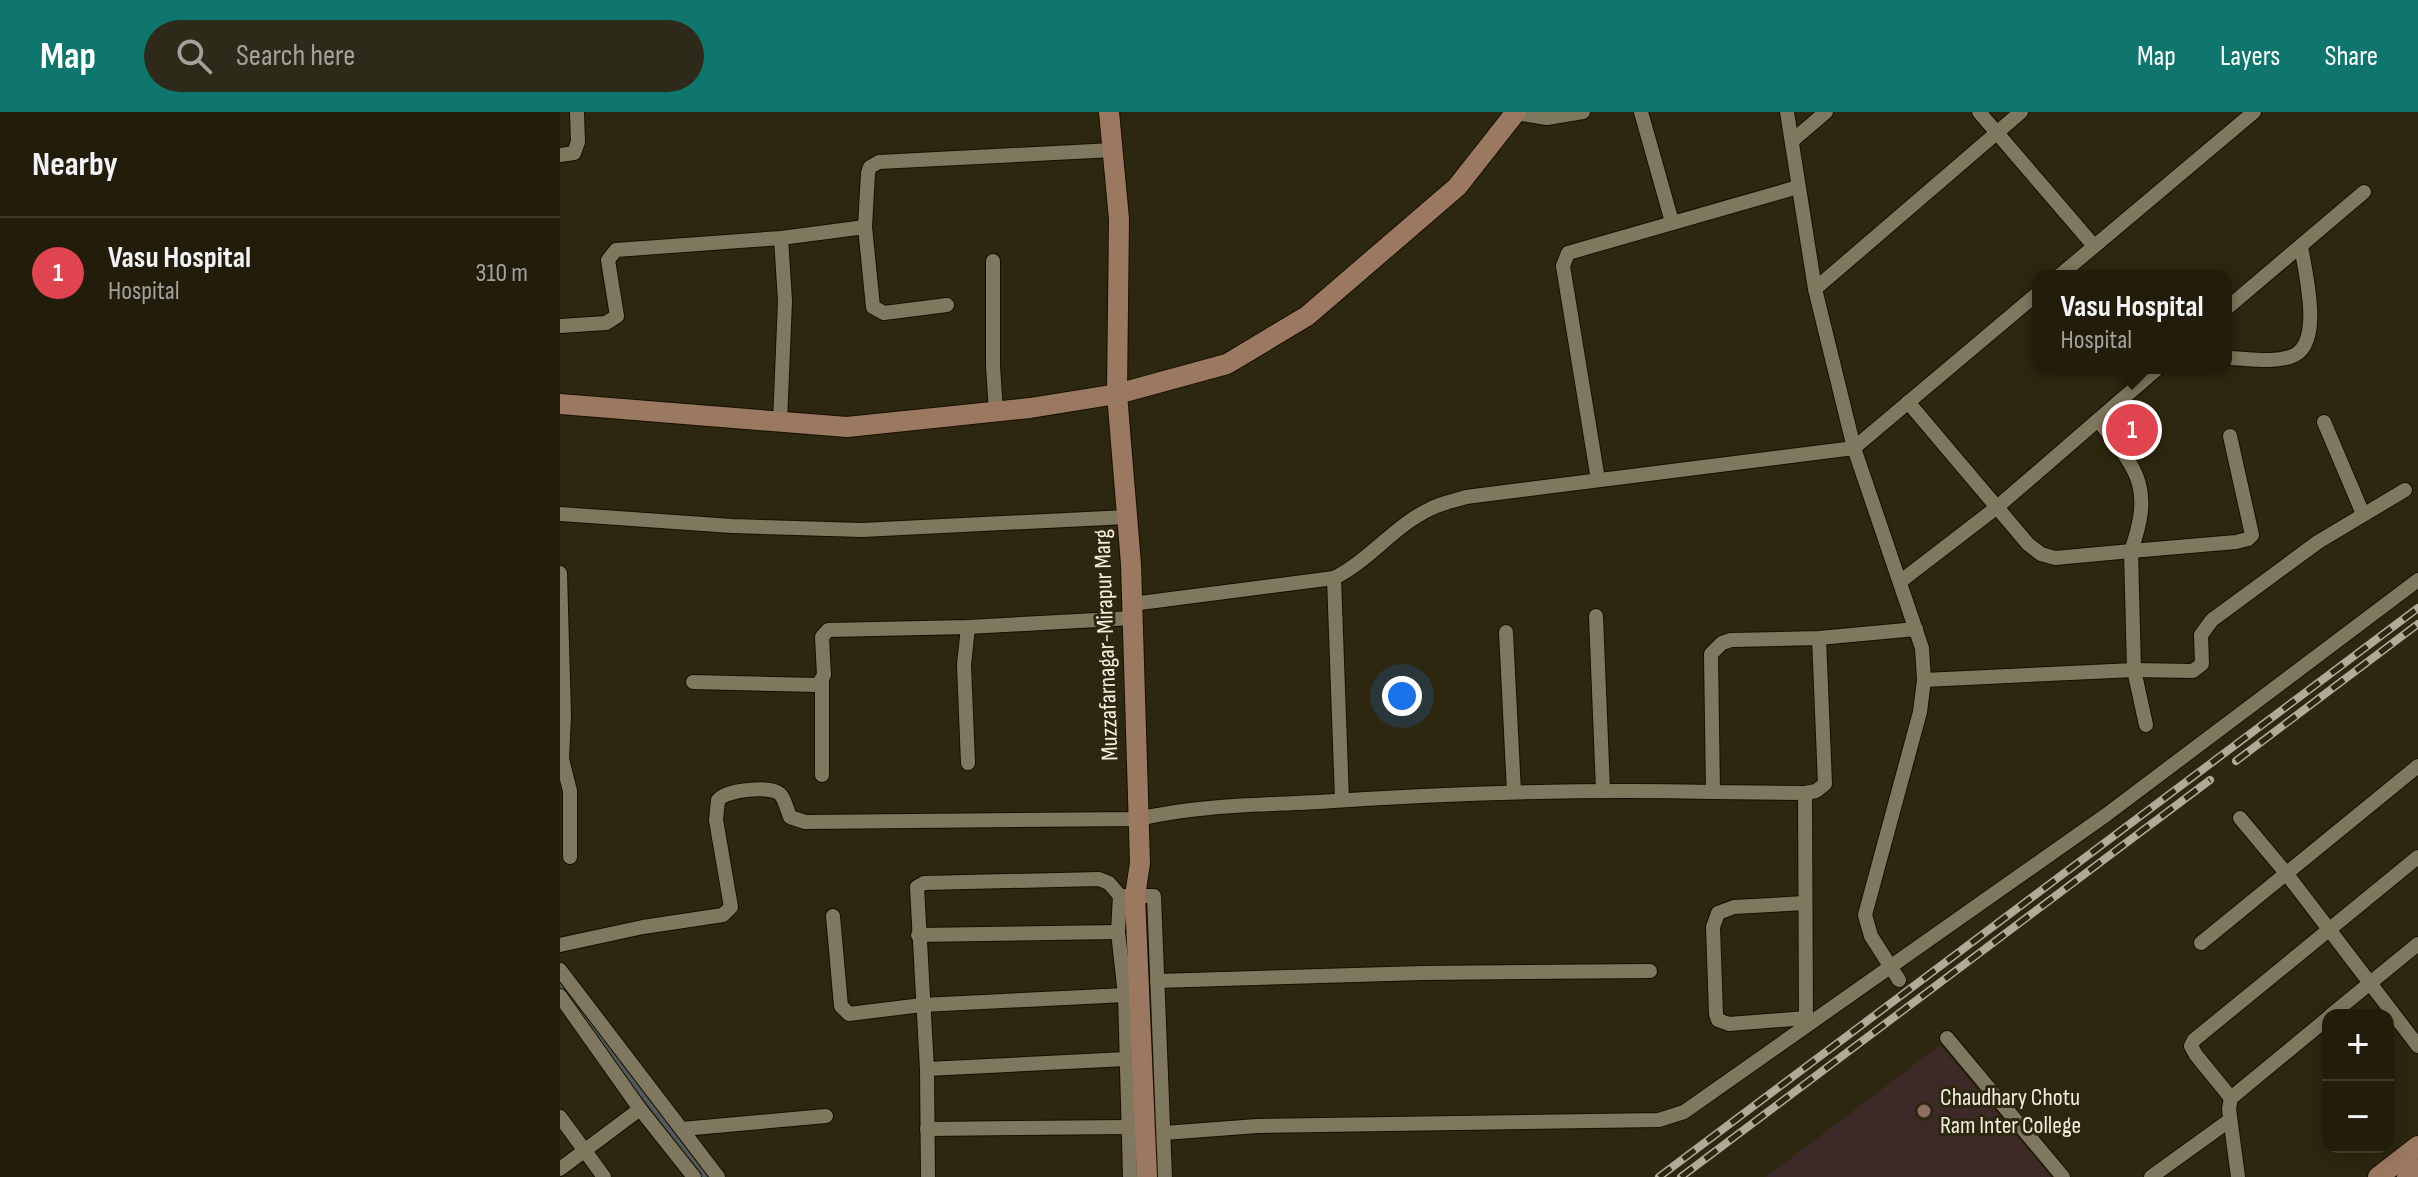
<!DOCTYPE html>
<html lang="en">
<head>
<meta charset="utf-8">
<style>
	:root { --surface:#221d0b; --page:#2e2a19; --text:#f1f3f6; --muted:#a2a29d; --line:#3f3b2c; --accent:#0f766e }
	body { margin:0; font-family:"Sofia Sans Condensed",sans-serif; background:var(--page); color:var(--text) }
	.controls { position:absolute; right:24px; bottom:24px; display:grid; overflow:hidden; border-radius:16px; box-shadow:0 4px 20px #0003 }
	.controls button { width:72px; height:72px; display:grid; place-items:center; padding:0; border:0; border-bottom:2px solid var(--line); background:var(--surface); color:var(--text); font:40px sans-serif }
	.you { position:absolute; left:842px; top:584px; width:28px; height:28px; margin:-20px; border:6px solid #fff; border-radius:50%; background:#1a73e8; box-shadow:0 0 0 12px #1a73e833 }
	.badge { display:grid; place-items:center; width:52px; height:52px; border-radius:50%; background:var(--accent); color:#fff; font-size:26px; font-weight:700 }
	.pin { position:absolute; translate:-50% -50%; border:4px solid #fff; box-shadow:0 2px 8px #0006 }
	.popup { position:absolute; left:1472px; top:158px; width:200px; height:104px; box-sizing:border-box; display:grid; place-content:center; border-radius:16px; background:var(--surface); filter:drop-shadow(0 2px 6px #0005); font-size:26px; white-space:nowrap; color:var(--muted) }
	.popup b { font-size:30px; color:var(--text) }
	.popup::after { content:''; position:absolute; left:50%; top:100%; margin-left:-16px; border:16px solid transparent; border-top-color:var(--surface) }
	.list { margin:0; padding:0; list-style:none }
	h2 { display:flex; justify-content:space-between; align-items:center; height:104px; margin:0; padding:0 32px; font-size:34px }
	h2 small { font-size:26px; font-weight:400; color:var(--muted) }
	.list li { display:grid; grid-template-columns:52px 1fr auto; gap:24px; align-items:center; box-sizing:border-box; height:112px; padding:0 32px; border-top:2px solid var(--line) }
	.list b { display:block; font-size:30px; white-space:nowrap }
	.list p { margin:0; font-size:26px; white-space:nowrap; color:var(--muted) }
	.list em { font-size:26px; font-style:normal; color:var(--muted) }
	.icon { flex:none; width:44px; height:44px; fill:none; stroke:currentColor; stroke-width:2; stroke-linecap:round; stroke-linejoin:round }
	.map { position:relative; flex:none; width:1858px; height:1065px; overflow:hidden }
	header { display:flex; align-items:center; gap:48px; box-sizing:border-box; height:112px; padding:0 40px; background:var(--accent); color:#fff }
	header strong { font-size:38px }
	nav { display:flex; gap:44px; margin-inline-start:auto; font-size:28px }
	.search { width:560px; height:72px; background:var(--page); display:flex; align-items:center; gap:20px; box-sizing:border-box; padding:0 28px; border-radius:44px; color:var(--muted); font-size:30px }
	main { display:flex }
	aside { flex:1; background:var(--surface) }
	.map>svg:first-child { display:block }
</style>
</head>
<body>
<header>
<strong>Map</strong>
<div class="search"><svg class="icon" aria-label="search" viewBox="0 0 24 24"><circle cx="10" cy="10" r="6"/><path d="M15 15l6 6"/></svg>Search here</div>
<nav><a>Map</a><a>Layers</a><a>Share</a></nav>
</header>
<main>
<aside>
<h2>Nearby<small></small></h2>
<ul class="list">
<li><span class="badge" style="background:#e0444e">1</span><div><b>Vasu Hospital</b><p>Hospital</p></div><em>310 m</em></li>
</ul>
</aside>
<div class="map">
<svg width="1858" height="1065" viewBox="0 0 1858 1065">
	<rect width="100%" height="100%" fill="#2e270f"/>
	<!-- education -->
	<path fill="#3d2928" d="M1380,933L1491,1065H1206Z"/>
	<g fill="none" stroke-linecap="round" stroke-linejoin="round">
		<!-- stream -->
		<path stroke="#515a5b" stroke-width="5" d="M0,873L145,1065"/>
		<defs>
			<g id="minor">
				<path d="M1081,0L1112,110"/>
				<path d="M1227,0L1255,177L1294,336L1362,536L1364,568L1360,600L1305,803L1311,824L1339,868"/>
				<path d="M1419,0L1534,134"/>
				<path d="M955,1L987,6L1023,0"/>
				<path d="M1232,29L1266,0"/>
				<path d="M0,43L14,41L18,30L17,0"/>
				<path d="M433,149V254L436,300"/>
				<path d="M1499,164L1694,0"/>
				<path d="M1255,177L1461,0"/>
				<path d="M387,193L324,201L313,195L305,115L308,61L310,55L319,50L553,38"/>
				<path d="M1666,197L1804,80"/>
				<path d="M0,214L46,211L57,204L48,148L56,138L221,126L305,115"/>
				<path d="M1666,246C1686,246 1711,251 1730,245C1765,235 1745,161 1741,134"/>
				<path d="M1348,290L1468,432L1481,442L1495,446L1571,439C1594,374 1577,358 1538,308"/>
				<path d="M220,310L225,189L221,126"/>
				<path d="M1764,310L1803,402"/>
				<path d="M1038,368L1003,154L1008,141L1238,75"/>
				<path d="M0,402L172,414L302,418L567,405"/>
				<path d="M0,461L4,604L2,647L10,679V745"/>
				<path d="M774,466L782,688"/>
				<path d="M1341,469L1436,396L1598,256"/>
				<path d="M572,492L774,466C810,448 834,414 870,397C881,391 894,389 906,385L1294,336L1478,181"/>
				<path d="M1036,504L1043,678"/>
				<path d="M408,515L404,553L408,651"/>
				<path d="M946,520L954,680"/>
				<path d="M1259,526L1265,672L1256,679L1245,681L1153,680L1151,542L1162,531L1171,528L1259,526L1356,517"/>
				<path d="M1364,568L1574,558L1633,559L1642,552L1641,523L1652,508L1758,430L1845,378"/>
				<path d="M262,569V663"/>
				<path d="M133,570L258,573L264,563L262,525L268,518L408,515L573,506"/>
				<path d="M1586,613L1574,558L1571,439L1676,430L1688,427L1692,423L1670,324"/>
				<path d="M1245,681L1246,912"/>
				<path d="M1680,706L1726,761L1858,934"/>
				<path d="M1245,791L1174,795L1158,801L1153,815L1156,902L1158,908L1169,912L1246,906"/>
				<path d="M273,804L281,894L289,902L362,893L565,883"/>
				<path d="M358,823L558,820"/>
				<path d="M1641,831L1858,654"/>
				<path d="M0,833L83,815L163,803L171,795L156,708L158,688C166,678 210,673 220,682C225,687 227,698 230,705L245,710L578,707C637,693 699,693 759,690C891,681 1022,677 1153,680"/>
				<path d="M0,858L158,1065"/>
				<path d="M597,869L862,861L1090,859"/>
				<path d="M0,884L80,997L134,1065"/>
				<path d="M1771,903L1858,832"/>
				<path d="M1387,926L1503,1065"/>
				<path d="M367,957L566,947"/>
				<path d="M1671,986L1636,943L1631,934L1634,928L1858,745"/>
				<path d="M0,1005L44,1065"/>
				<path d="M122,1017L266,1004"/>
				<path d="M367,1017L569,1015"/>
				<path d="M604,1021L697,1014L1099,1008L1124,1000L1546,703L1858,468"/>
				<path d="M0,1057L80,997"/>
				<path d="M368,1065L367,957L357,775L364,771L539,767L549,771L560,784"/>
				<path d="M570,1065L565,883L558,820L560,784H594L605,1065"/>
				<path d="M1591,1065L1670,1008"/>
				<path d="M1678,1065L1669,997L1671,986L1768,906"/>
			</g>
			<g id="secondary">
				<path d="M549,0L559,107L557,282L571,452L580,751L575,784L587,1065"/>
				<path d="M0,292L287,315L470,296L557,282L667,252L747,204L897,75L956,0"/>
				<path d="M1818,1065L1858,1034"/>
				<path d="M1847,1065L1858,1057"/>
			</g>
		</defs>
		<!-- minor casing -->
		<use href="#minor" stroke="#160f00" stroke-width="16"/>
		<!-- secondary casing -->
		<use href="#secondary" stroke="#160f00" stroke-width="22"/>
		<!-- minor -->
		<use href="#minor" stroke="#80785e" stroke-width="14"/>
		<!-- secondary -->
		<use href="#secondary" stroke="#9b7960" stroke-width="20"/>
		<defs>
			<g id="rail">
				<path d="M1676,649L1858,512"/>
				<path d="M1099,1065L1858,496"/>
				<path d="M1121,1065L1650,668"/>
			</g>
		</defs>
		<!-- rail casing -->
		<use href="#rail" stroke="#b0aa99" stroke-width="8"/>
		<!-- rail -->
		<use href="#rail" stroke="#2e270f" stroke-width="5" stroke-dasharray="15" stroke-linecap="butt"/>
	</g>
	<!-- markers -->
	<circle fill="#8d6e63" stroke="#2e270f" stroke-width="3" cx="1364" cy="999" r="8"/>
	<g text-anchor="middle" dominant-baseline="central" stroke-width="6" stroke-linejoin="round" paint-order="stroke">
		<!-- street labels -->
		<g font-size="24" fill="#f3eee0" stroke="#2e270f">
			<text transform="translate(546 533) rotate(-92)">Muzzafarnagar-Mirapur Marg</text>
		</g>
		<!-- poi labels -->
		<g font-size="24" fill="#f3eee0" stroke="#2e270f" text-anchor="start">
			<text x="1380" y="985">Chaudhary Chotu<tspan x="1380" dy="28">Ram Inter College</tspan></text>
		</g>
	</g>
</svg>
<div class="controls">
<button>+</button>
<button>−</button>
</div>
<div class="you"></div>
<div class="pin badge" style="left:1572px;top:318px;background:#e0444e">1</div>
<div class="popup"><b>Vasu Hospital</b>Hospital</div>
</div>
</main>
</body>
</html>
